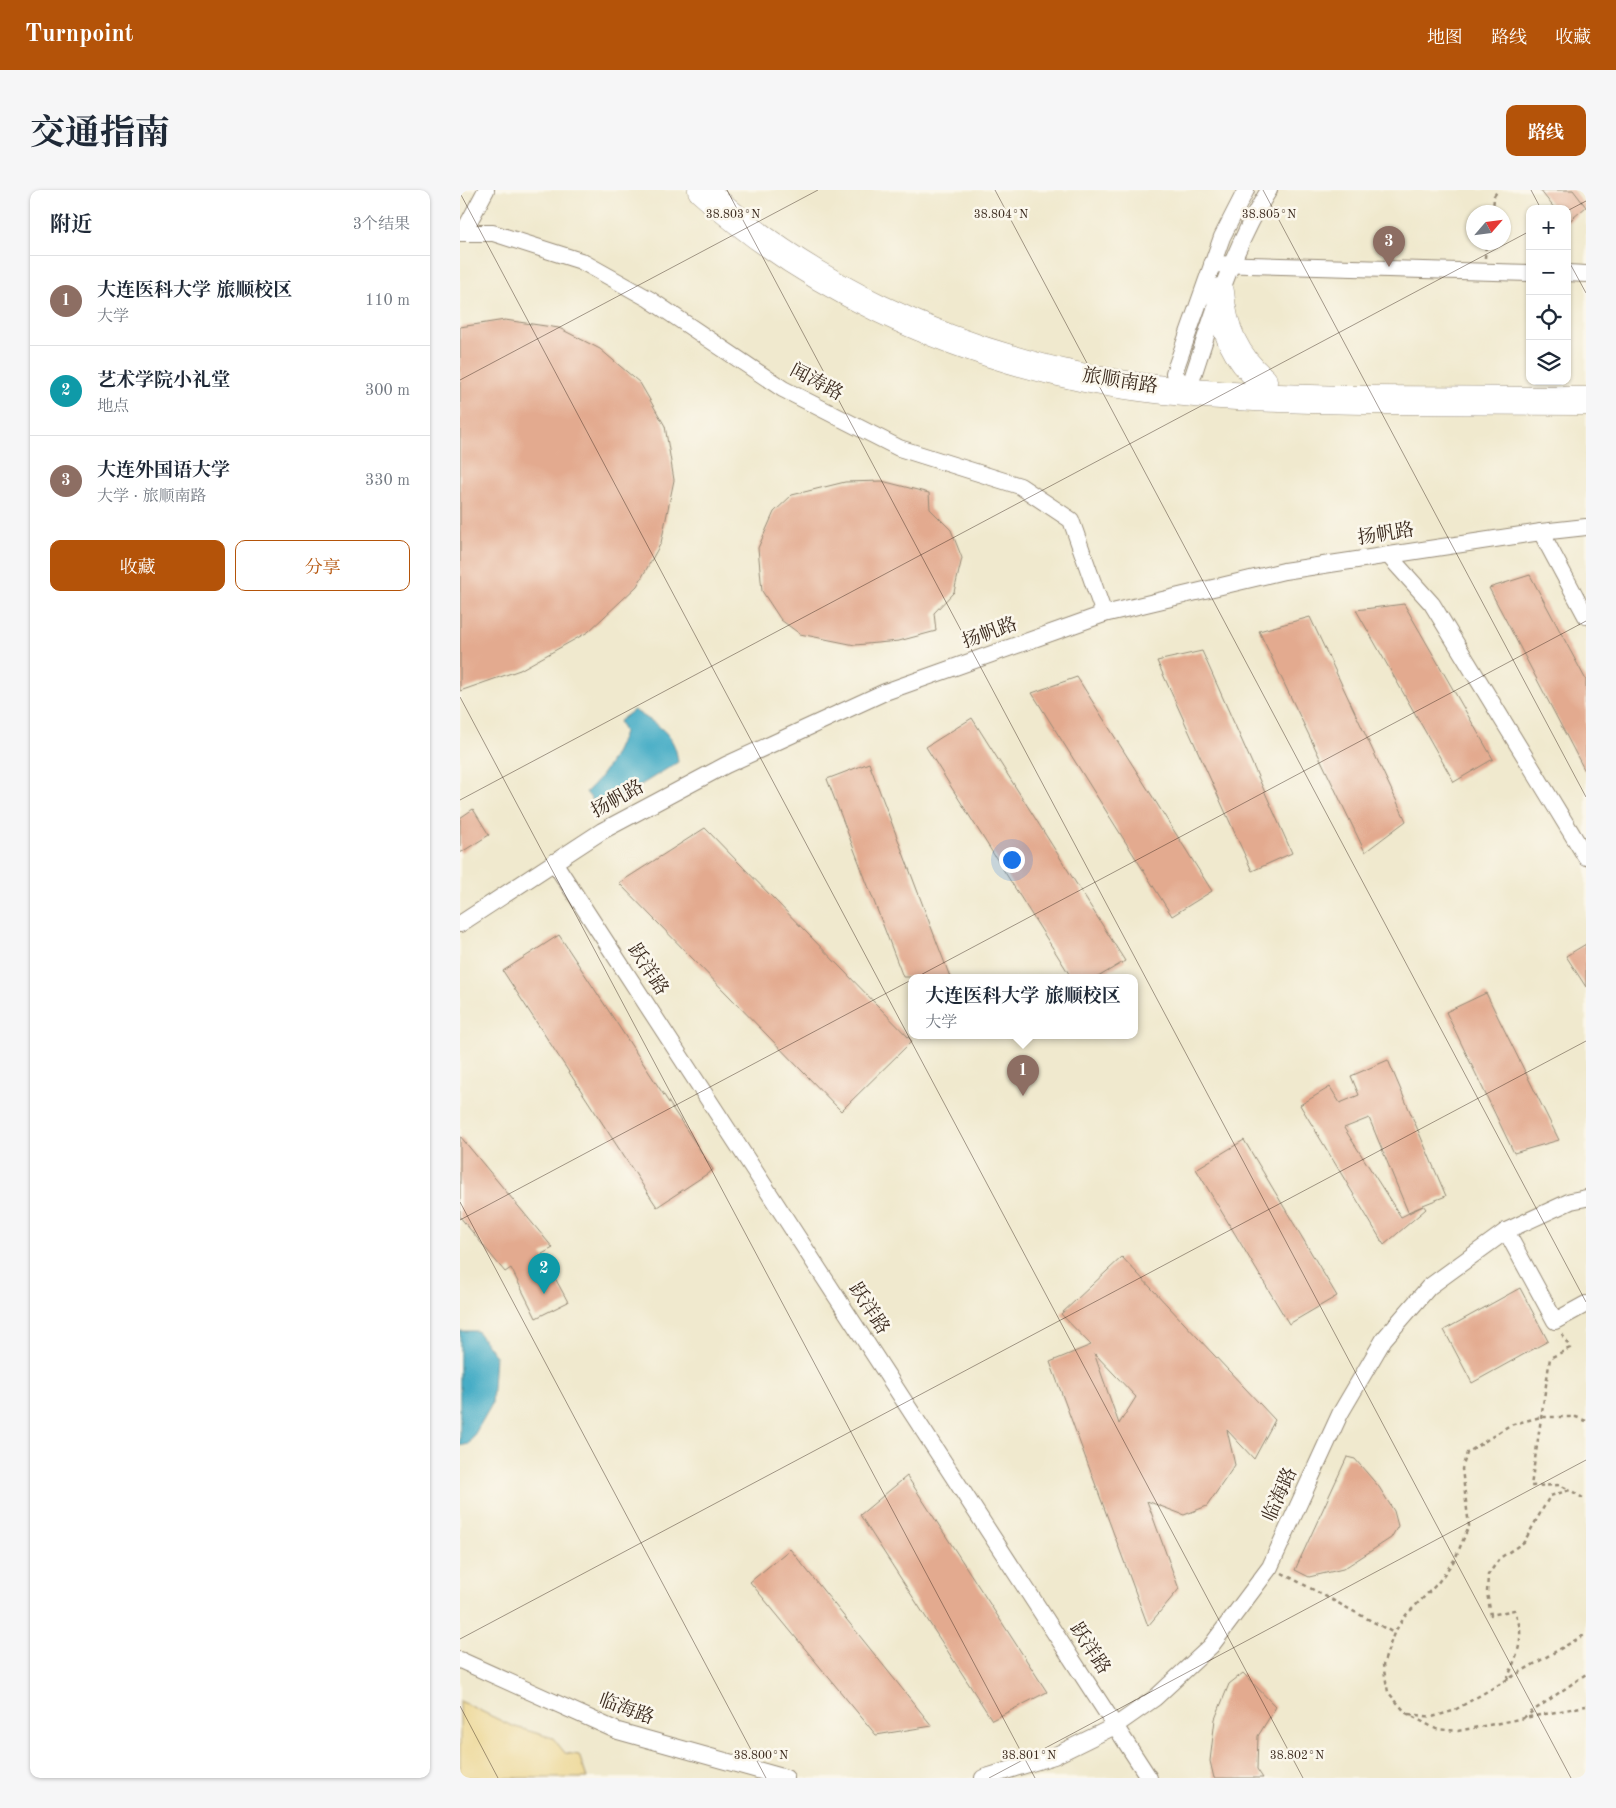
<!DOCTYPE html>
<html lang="zh">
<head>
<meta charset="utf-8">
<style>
	:root { --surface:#fff; --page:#f6f6f7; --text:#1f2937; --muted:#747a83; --line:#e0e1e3; --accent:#b45309 }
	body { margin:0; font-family:"Old Standard TT","Noto Serif SC",serif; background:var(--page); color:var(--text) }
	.controls { position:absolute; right:15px; top:15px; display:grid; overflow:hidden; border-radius:10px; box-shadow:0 1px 4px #0004 }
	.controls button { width:45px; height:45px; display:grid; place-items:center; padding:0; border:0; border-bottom:1px solid var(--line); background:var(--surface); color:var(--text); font:25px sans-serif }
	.compass { position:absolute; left:1006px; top:15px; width:45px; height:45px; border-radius:50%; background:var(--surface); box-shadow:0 1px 4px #0004; rotate:62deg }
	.you { position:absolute; left:551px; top:669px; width:18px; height:18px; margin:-12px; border:4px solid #fff; border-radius:50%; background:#1a73e8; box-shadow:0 0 0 8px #1a73e833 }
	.badge { display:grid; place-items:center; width:32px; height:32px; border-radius:50%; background:var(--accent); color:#fff; font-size:16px; font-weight:700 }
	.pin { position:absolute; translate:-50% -41px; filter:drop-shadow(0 1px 2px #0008) }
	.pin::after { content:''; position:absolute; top:26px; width:18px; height:15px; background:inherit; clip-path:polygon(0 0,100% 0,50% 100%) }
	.popup { position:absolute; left:448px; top:784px; width:230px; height:65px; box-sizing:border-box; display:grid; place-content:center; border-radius:10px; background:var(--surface); filter:drop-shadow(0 1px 4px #0005); font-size:16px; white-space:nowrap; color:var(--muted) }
	.popup b { font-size:19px; color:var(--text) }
	.popup::after { content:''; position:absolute; left:50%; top:100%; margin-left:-10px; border:10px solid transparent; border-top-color:var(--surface) }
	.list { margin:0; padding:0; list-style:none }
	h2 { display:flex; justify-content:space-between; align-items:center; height:65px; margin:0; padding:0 20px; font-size:21px }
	h2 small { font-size:16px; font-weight:400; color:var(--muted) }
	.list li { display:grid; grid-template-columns:32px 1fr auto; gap:15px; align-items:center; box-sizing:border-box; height:90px; padding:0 20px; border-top:1px solid var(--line) }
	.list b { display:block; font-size:19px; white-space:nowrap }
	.list p { margin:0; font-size:16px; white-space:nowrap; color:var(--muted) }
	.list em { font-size:16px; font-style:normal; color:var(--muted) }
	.actions { display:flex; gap:10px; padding:15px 20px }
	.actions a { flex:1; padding:11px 0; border:1px solid var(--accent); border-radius:10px; text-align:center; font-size:18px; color:var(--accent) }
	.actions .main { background:var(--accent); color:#fff }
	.icon { flex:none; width:28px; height:28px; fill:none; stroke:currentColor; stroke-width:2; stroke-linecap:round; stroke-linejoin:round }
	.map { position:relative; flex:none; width:1126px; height:1588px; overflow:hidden; border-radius:10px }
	header { display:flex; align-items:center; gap:30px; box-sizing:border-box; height:70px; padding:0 25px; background:var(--accent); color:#fff }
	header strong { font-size:24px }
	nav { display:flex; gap:28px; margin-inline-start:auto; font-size:18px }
	.intro { display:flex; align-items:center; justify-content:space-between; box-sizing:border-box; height:120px; padding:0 30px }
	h1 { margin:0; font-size:35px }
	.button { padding:12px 22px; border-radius:10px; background:var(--accent); color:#fff; font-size:18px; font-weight:700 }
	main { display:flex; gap:30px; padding:0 30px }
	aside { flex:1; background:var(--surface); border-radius:10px; box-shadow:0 1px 4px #0004 }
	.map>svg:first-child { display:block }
</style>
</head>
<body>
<header>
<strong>Turnpoint</strong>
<nav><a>地图</a><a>路线</a><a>收藏</a></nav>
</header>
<div class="intro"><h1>交通指南</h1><a class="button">路线</a></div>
<main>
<aside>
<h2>附近<small>3个结果</small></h2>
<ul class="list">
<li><span class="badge" style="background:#8d6e63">1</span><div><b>大连医科大学 旅顺校区</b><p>大学</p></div><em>110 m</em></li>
<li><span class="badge" style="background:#0f9aa8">2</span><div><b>艺术学院小礼堂</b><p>地点</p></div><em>300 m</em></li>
<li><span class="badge" style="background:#8d6e63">3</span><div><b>大连外国语大学</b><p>大学 · 旅顺南路</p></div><em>330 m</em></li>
</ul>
<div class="actions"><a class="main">收藏</a><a>分享</a></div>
</aside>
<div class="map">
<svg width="1126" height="1588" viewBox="0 0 1126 1588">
	<rect width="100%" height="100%" fill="#fbf7ec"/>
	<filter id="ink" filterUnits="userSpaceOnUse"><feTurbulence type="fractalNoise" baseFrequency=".02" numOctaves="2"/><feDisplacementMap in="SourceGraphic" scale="10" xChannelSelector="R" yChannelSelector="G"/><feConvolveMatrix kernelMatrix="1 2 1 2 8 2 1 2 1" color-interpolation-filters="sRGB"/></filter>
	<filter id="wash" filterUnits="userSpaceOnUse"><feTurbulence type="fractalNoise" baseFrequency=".0096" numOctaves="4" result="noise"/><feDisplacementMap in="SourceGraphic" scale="20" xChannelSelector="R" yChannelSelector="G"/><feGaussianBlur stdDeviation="1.12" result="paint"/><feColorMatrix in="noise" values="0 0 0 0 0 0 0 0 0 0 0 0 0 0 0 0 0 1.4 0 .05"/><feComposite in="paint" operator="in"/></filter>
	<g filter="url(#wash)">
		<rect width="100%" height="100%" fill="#f0e9ce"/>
		<!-- sand -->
		<path fill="#eeda9e" stroke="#94825e" d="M0,1511L52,1536L93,1548L105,1563L119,1565L127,1588H0Z"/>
		<!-- water -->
		<g fill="#46adc6" stroke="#406c72">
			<path d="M174,520C197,535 215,542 218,572L140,620L126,602C145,585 155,566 164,542L159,531Z"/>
			<path d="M0,1141H17L35,1165L32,1214L9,1254L0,1256Z"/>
		</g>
		<g id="blocks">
			<!-- building -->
			<g fill="#e3aa8f" fill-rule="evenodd">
				<path d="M1080,0H1113L1126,17L1107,33V19H1095Z"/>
				<path d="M45,130L99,138L140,159L180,193L205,236L214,290L201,353L177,396L128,442L60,480L0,501V137Z"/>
				<path d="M422,291L469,303L470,319L491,340L502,368L494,402L474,423L476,441L439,451L395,455L340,444L321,430L302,401L298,358L314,322L332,305L385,292Z"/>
				<path d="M1070,385L1126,490V583L1029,398Z"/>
				<path d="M944,414L1033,569L994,592L896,420Z"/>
				<path d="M850,427L946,631L905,662L799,441Z"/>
				<path d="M742,461L832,663L792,681L697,471Z"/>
				<path d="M617,487L752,701L712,726L572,503Z"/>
				<path d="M512,528L665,771L638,787H611L466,557Z"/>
				<path d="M409,573L490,787H443L367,589Z"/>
				<path d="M13,619L29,645L0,663V628Z"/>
				<path d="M245,638L452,851L381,921L159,693Z"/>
				<path d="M99,745L253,980L197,1017L43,781Z"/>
				<path d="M1126,754V797L1106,766Z"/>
				<path d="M1026,803L1099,950L1054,963L986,822Z"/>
				<path d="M928,870L986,1006L963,1015L966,1019L924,1055L840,915L870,897L880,913L899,905L891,886ZM909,928L948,1022L963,1016L941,1027L884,938Z"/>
				<path d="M0,946L93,1058L82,1064L108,1112L76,1128L51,1078L45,1082L0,1027Z"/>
				<path d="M784,950L877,1106L829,1134L736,979Z"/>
				<path d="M662,1067L815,1230L794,1269L767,1240L775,1275L747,1316L724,1325L687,1311L719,1399L688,1436L590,1172L631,1155L601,1124ZM634,1163L676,1207L659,1234Z"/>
				<path d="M1060,1098L1088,1151L1012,1193L984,1140Z"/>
				<path d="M887,1267L895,1269L919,1297L934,1321L938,1336L931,1348L883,1379L849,1387L835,1380Z"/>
				<path d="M447,1286L587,1502L532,1530L400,1325Z"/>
				<path d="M330,1359L472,1536L416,1545L290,1392Z"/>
				<path d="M783,1483L816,1517L798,1546L797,1579L803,1588H754L750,1571L755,1529L769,1494Z"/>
			</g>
		</g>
	</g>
	<g filter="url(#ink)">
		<use href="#blocks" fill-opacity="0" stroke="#968a76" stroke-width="1"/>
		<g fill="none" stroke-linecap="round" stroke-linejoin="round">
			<defs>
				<g id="street">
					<path d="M0,43H33L121,71L189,109L323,199L439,258L560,296L611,330L644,424"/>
					<path d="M3,43L26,0"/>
					<path d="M752,74L1070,83"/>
					<path d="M1107,83L1126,84"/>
					<path d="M728,201L714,183L762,47L786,0"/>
					<path d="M728,201C751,132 770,62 809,0"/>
					<path d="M1081,342L1126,426"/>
					<path d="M928,365L972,414L1126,667"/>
					<path d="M94,672L689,1588"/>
					<path d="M0,734L142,641L266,575L425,502L644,424L824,381L1081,342L1126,337"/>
					<path d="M1046,1041L1095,1131L1126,1114"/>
					<path d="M0,1470L158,1541L326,1588"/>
					<path d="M523,1588L594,1566L655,1536L695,1508L751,1456L810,1377L880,1224L924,1149L969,1097L1046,1041L1111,1011L1126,1008"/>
				</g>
				<g id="highway">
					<path d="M242,0C348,96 485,159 625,188C717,206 812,209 905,210C979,210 1052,211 1126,211"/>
					<path d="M760,102C763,139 775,167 803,191"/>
				</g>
			</defs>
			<!-- street casing -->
			<use href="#street" stroke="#968a76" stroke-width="18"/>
			<!-- highway casing -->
			<use href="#highway" stroke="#968a76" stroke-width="29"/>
			<!-- path -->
			<g stroke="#968a76" stroke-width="2.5" stroke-dasharray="4 4" stroke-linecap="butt">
				<path d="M1033,22L1034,6L1038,0"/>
				<path d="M1025,68L1026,52"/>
				<path d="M1102,1144L1110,1158L1090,1168L1071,1296L1100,1295L1109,1300"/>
				<path d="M1126,1231L1116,1227H1081L1050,1235L1007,1263L1002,1279L1009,1336L995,1369L977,1394L946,1425L934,1443L923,1475L928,1502L946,1523L976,1539L998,1541L1126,1516"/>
				<path d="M822,1383L934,1443"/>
				<path d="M1047,1490C1057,1463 1067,1448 1054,1420L1031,1425L1027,1403L1028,1385L1040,1368L1064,1352L1090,1306L1110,1300L1126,1310"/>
				<path d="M949,1524L972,1527L993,1521L1126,1444"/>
				<path d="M1063,1528L1126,1484"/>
			</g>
			<!-- street -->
			<use href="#street" stroke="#fff" stroke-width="16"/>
			<!-- highway -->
			<use href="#highway" stroke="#fff" stroke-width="28"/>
		</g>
	</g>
	<!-- ticks -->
	<path fill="none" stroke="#3b2a1e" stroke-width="1" stroke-opacity="0.45" d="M267,0L1111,1588M535,0L1126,1112M803,0L1126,607M1071,0L1081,19M0,3L843,1588M1107,21L1126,11M1107,68L1126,103M0,190L358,0M0,507L575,1588M0,610L1070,41M0,1012L306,1588M0,1030L1126,431M0,1449L1126,851M0,1516L38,1588M529,1588L1126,1270"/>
	<g text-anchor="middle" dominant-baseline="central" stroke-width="5" stroke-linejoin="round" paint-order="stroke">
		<!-- street labels -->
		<g font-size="19" fill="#3b2a1e" stroke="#fbf7ec">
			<text transform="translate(660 192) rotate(9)">旅顺南路</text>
			<text transform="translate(356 193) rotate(28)">闻涛路</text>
			<text transform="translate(926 345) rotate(-9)">扬帆路</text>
			<text transform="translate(530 444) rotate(-20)">扬帆路</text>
			<text transform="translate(158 610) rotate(-29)">扬帆路</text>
			<text transform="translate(187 780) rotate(57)">跃洋路</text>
			<text transform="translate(408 1119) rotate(57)">跃洋路</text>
			<text transform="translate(821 1305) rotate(-66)">临海路</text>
			<text transform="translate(629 1459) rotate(57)">跃洋路</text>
			<text transform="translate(166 1520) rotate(20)">临海路</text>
		</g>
	</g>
	<g font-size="12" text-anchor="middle" fill="#3b2a1e" stroke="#fbf7ec" stroke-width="5" stroke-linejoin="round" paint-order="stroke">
		<text x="273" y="28">38.803°N</text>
		<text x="541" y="28">38.804°N</text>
		<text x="809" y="28">38.805°N</text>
		<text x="301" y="1569">38.800°N</text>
		<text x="569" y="1569">38.801°N</text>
		<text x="837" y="1569">38.802°N</text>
	</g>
</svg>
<div class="controls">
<button>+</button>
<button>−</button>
<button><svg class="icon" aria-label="locate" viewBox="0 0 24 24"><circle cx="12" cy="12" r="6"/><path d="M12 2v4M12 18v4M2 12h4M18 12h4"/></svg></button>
<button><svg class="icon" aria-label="layers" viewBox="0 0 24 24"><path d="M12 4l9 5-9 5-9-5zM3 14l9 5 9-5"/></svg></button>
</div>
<svg class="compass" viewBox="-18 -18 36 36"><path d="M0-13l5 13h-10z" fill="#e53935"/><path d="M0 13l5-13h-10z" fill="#747a83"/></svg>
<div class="you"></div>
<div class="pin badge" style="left:563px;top:906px;background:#8d6e63">1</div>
<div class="popup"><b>大连医科大学 旅顺校区</b>大学</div>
<div class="pin badge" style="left:84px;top:1104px;background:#0f9aa8">2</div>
<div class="pin badge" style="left:929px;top:77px;background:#8d6e63">3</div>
</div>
</main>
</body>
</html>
